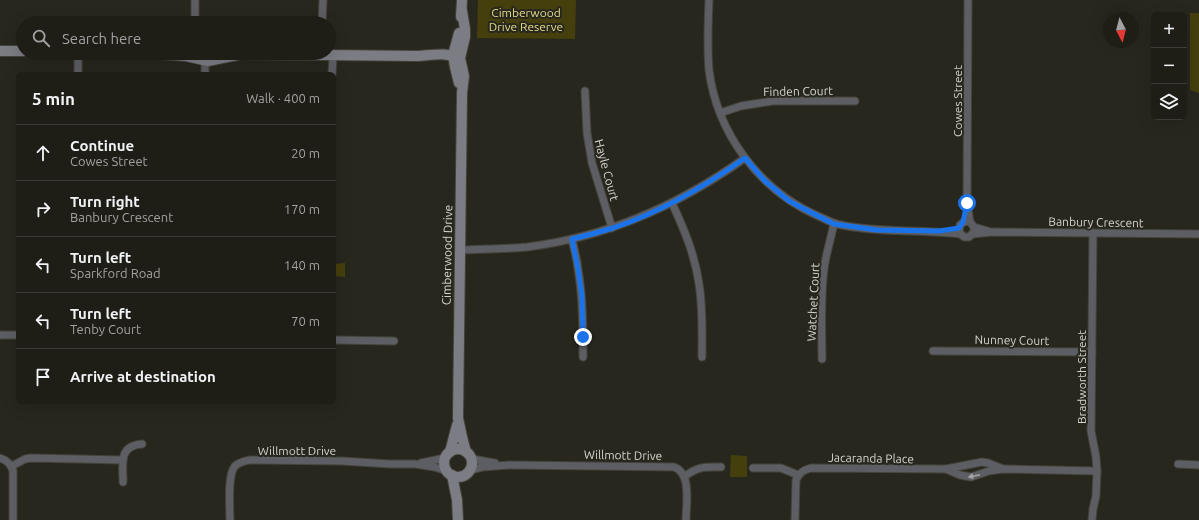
<!DOCTYPE html>
<html lang="en">
<head>
<meta charset="utf-8">
<style>
	:root { --surface:#1e1d16; --page:#2b2a23; --text:#f1f3f6; --muted:#a1a2a1; --line:#3c3b35 }
	body { margin:0; font-family:Ubuntu,sans-serif; background:var(--page); color:var(--text) }
	.controls { position:absolute; right:12px; top:12px; display:grid; overflow:hidden; border-radius:6px; box-shadow:0 4px 16px #0002 }
	.controls button { width:36px; height:36px; display:grid; place-items:center; padding:0; border:0; border-bottom:1px solid var(--line); background:var(--surface); color:var(--text); font:20px sans-serif }
	.compass { position:absolute; left:1103px; top:12px; width:36px; height:36px; border-radius:50%; background:var(--surface); box-shadow:0 4px 16px #0002; rotate:173deg }
	.stop { position:absolute; width:12px; height:12px; margin:-9px; border:3px solid #1a73e8; border-radius:50%; background:#fff }
	.stop.end { background:#1a73e8; border-color:#fff; box-shadow:0 1px 4px #0008 }
	.list { margin:0; padding:0; list-style:none }
	h2 { display:flex; justify-content:space-between; align-items:center; height:52px; margin:0; padding:0 16px; font-size:17px }
	h2 small { font-size:13px; font-weight:400; color:var(--muted) }
	.list li { display:grid; grid-template-columns:26px 1fr auto; gap:12px; align-items:center; box-sizing:border-box; height:56px; padding:0 16px; border-top:1px solid var(--line) }
	.list b { display:block; font-size:15px; white-space:nowrap }
	.list p { margin:0; font-size:13px; white-space:nowrap; color:var(--muted) }
	.list em { font-size:13px; font-style:normal; color:var(--muted) }
	.icon { flex:none; width:22px; height:22px; fill:none; stroke:currentColor; stroke-width:2; stroke-linecap:round; stroke-linejoin:round }
	.map { position:relative; flex:none; width:1199px; height:520px; overflow:hidden }
	.search { position:absolute; background:var(--surface); box-shadow:0 4px 16px #0002; left:16px; top:16px; width:320px; height:44px; display:flex; align-items:center; gap:10px; box-sizing:border-box; padding:0 14px; border-radius:22px; color:var(--muted); font-size:15px }
	.panel { position:absolute; background:var(--surface); box-shadow:0 4px 16px #0002; left:16px; top:72px; width:320px; height:332px; border-radius:6px }
	.map>svg:first-child { display:block }
</style>
</head>
<body>
<div class="map">
<svg width="1199" height="520" viewBox="0 0 1199 520">
	<rect width="100%" height="100%" fill="#28271e"/>
	<!-- green -->
	<g fill="#453f0e">
		<path d="M478,0H576L575,39L477,38Z"/>
		<path d="M1190,13H1199V93L1190,90Z"/>
		<path d="M345,263V277L334,276V264Z"/>
		<path d="M731,455L747,456V477H730Z"/>
	</g>
	<g fill="none" stroke-linecap="round" stroke-linejoin="round">
		<defs>
			<g id="street">
				<path d="M709,0C708,23 707,47 709,70C717,133 759,190 818,216C823,218 828,221 834,223C842,226 852,227 861,228C894,232 927,230 960,234"/>
				<path d="M968,0L967,203L970,222"/>
				<path d="M195,23V0"/>
				<path d="M322,23L323,0"/>
				<path d="M78,74V53"/>
				<path d="M205,74V53"/>
				<path d="M332,74L333,56"/>
				<path d="M585,91L587,133L592,163L612,228"/>
				<path d="M720,113L741,106L773,101H855"/>
				<path d="M672,203C684,229 695,255 699,284C703,308 702,333 702,357"/>
				<path d="M974,227V232L969,237H964L959,232L960,225L965,221L970,222L974,227L988,231"/>
				<path d="M973,234L992,232L1199,234"/>
				<path d="M572,239C574,249 577,259 578,269C583,298 583,328 583,357"/>
				<path d="M460,250C482,249 505,249 527,247C608,237 679,205 745,158"/>
				<path d="M0,335H18"/>
				<path d="M334,340L394,341"/>
				<path d="M933,351L1092,352"/>
				<path d="M822,359C822,329 820,299 824,269C826,253 831,239 834,223"/>
				<path d="M0,458C7,460 11,464 13,471V520"/>
				<path d="M472,459L495,463"/>
				<path d="M421,463L445,458"/>
				<path d="M1178,464L1199,465"/>
				<path d="M12,466L25,459L31,458L123,460"/>
				<path d="M753,468H781L798,475"/>
				<path d="M946,469L960,475L971,477L989,471L1003,469L1097,471"/>
				<path d="M471,470L483,467L509,465L674,467C692,473 686,505 686,520"/>
				<path d="M685,476C699,466 704,467 721,467"/>
				<path d="M123,482C123,464 118,446 142,444"/>
				<path d="M230,520C230,508 227,475 235,466C239,462 245,461 250,460L342,461L390,464H415L434,467L447,471"/>
				<path d="M795,520L796,480C799,473 803,470 811,468L946,469L982,462L988,463L1003,469"/>
				<path d="M1092,520L1093,509L1096,496L1097,471L1096,457L1091,431L1093,233"/>
			</g>
			<g id="secondary">
				<path d="M462,11L465,29V37L460,58L464,76L462,93L458,418L462,437L466,452"/>
				<path d="M461,17L462,0"/>
				<path d="M459,33L453,55L455,67L459,83"/>
				<path d="M0,51H23"/>
				<path d="M149,53L186,56L208,61L237,55"/>
				<path d="M231,53L239,54L418,56C433,55 447,52 460,58"/>
				<circle cx="458" cy="463" r="14"/>
				<path d="M450,452L457,425"/>
				<path d="M452,475L457,500L458,520"/>
			</g>
		</defs>
		<!-- street casing -->
		<use href="#street" stroke="#44433a" stroke-width="9"/>
		<!-- secondary casing -->
		<use href="#secondary" stroke="#44433a" stroke-width="12"/>
		<!-- street -->
		<use href="#street" stroke="#5d5e63" stroke-width="7"/>
		<!-- secondary -->
		<use href="#secondary" stroke="#7c7d84" stroke-width="10"/>
	</g>
	<!-- one-way arrows -->
	<defs><path id="oneway-solid" d="M-6-.8H1V-3.2L6.5 0L1 3.2V.8H-6Z"/></defs>
	<use fill="#a5a5a3" href="#oneway-solid" transform="translate(974 476) rotate(168)"/>
	<g fill="none" stroke-linecap="round" stroke-linejoin="round">
		<!-- route -->
		<path stroke="#1a73e8" stroke-width="5" d="M583,337L582,296L578,269L572,239C585,236 600,232 613,228C661,212 704,187 745,158L765,181L789,201L810,212L834,224L877,230L939,231L959,228L963,222L967,203"/>
	</g>
	<g text-anchor="middle" dominant-baseline="central" stroke-width="4" stroke-linejoin="round" paint-order="stroke">
		<!-- park labels -->
		<g font-size="12" fill="#e6dc8a" stroke="#28271e">
			<text x="526" y="12">Cimberwood<tspan x="526" dy="14">Drive Reserve</tspan></text>
		</g>
		<!-- street labels -->
		<g font-size="12" fill="#d5d4ce" stroke="#28271e">
			<text transform="translate(798 91) rotate(-1)">Finden Court</text>
			<text transform="translate(957 101) rotate(-90)">Cowes Street</text>
			<text transform="translate(607 170) rotate(75)">Hayle Court</text>
			<text transform="translate(1096 222) rotate(1)">Banbury Crescent</text>
			<text transform="translate(447 255) rotate(-89)">Cimberwood Drive</text>
			<text transform="translate(813 302) rotate(-87)">Watchet Court</text>
			<text transform="translate(1012 340) rotate(1)">Nunney Court</text>
			<text transform="translate(1081 377) rotate(-90)">Bradworth Street</text>
			<text x="297" y="450">Willmott Drive</text>
			<text transform="translate(623 455) rotate(1)">Willmott Drive</text>
			<text transform="translate(871 458) rotate(1)">Jacaranda Place</text>
		</g>
	</g>
</svg>
<div class="controls">
<button>+</button>
<button>−</button>
<button><svg class="icon" aria-label="layers" viewBox="0 0 24 24"><path d="M12 4l9 5-9 5-9-5zM3 14l9 5 9-5"/></svg></button>
</div>
<svg class="compass" viewBox="-18 -18 36 36"><path d="M0-13l5 13h-10z" fill="#e53935"/><path d="M0 13l5-13h-10z" fill="#a1a2a1"/></svg>
<div class="stop" style="left:967px;top:203px"></div>
<div class="stop end" style="left:583px;top:337px"></div>
<div class="search"><svg class="icon" aria-label="search" viewBox="0 0 24 24"><circle cx="10" cy="10" r="6"/><path d="M15 15l6 6"/></svg>Search here</div>
<section class="panel">
<h2>5 min<small>Walk · 400 m</small></h2>
<ul class="list">
<li><svg class="icon" aria-label="ahead" viewBox="0 0 24 24"><path d="M12 20V5M6 11l6-6 6 6"/></svg><div><b>Continue</b><p>Cowes Street</p></div><em>20 m</em></li>
<li><svg class="icon" aria-label="right" viewBox="0 0 24 24"><path d="M7 20v-9h11M14 6l5 5-5 5"/></svg><div><b>Turn right</b><p>Banbury Crescent</p></div><em>170 m</em></li>
<li><svg class="icon" aria-label="left" viewBox="0 0 24 24"><path d="M17 20v-9H6M10 6l-5 5 5 5"/></svg><div><b>Turn left</b><p>Sparkford Road</p></div><em>140 m</em></li>
<li><svg class="icon" aria-label="left" viewBox="0 0 24 24"><path d="M17 20v-9H6M10 6l-5 5 5 5"/></svg><div><b>Turn left</b><p>Tenby Court</p></div><em>70 m</em></li>
<li><svg class="icon" aria-label="arrive" viewBox="0 0 24 24"><path d="M6 21V4h12l-3 4 3 4H6"/></svg><div><b>Arrive at destination</b></div></li>
</ul>
</section>
</div>
</body>
</html>
